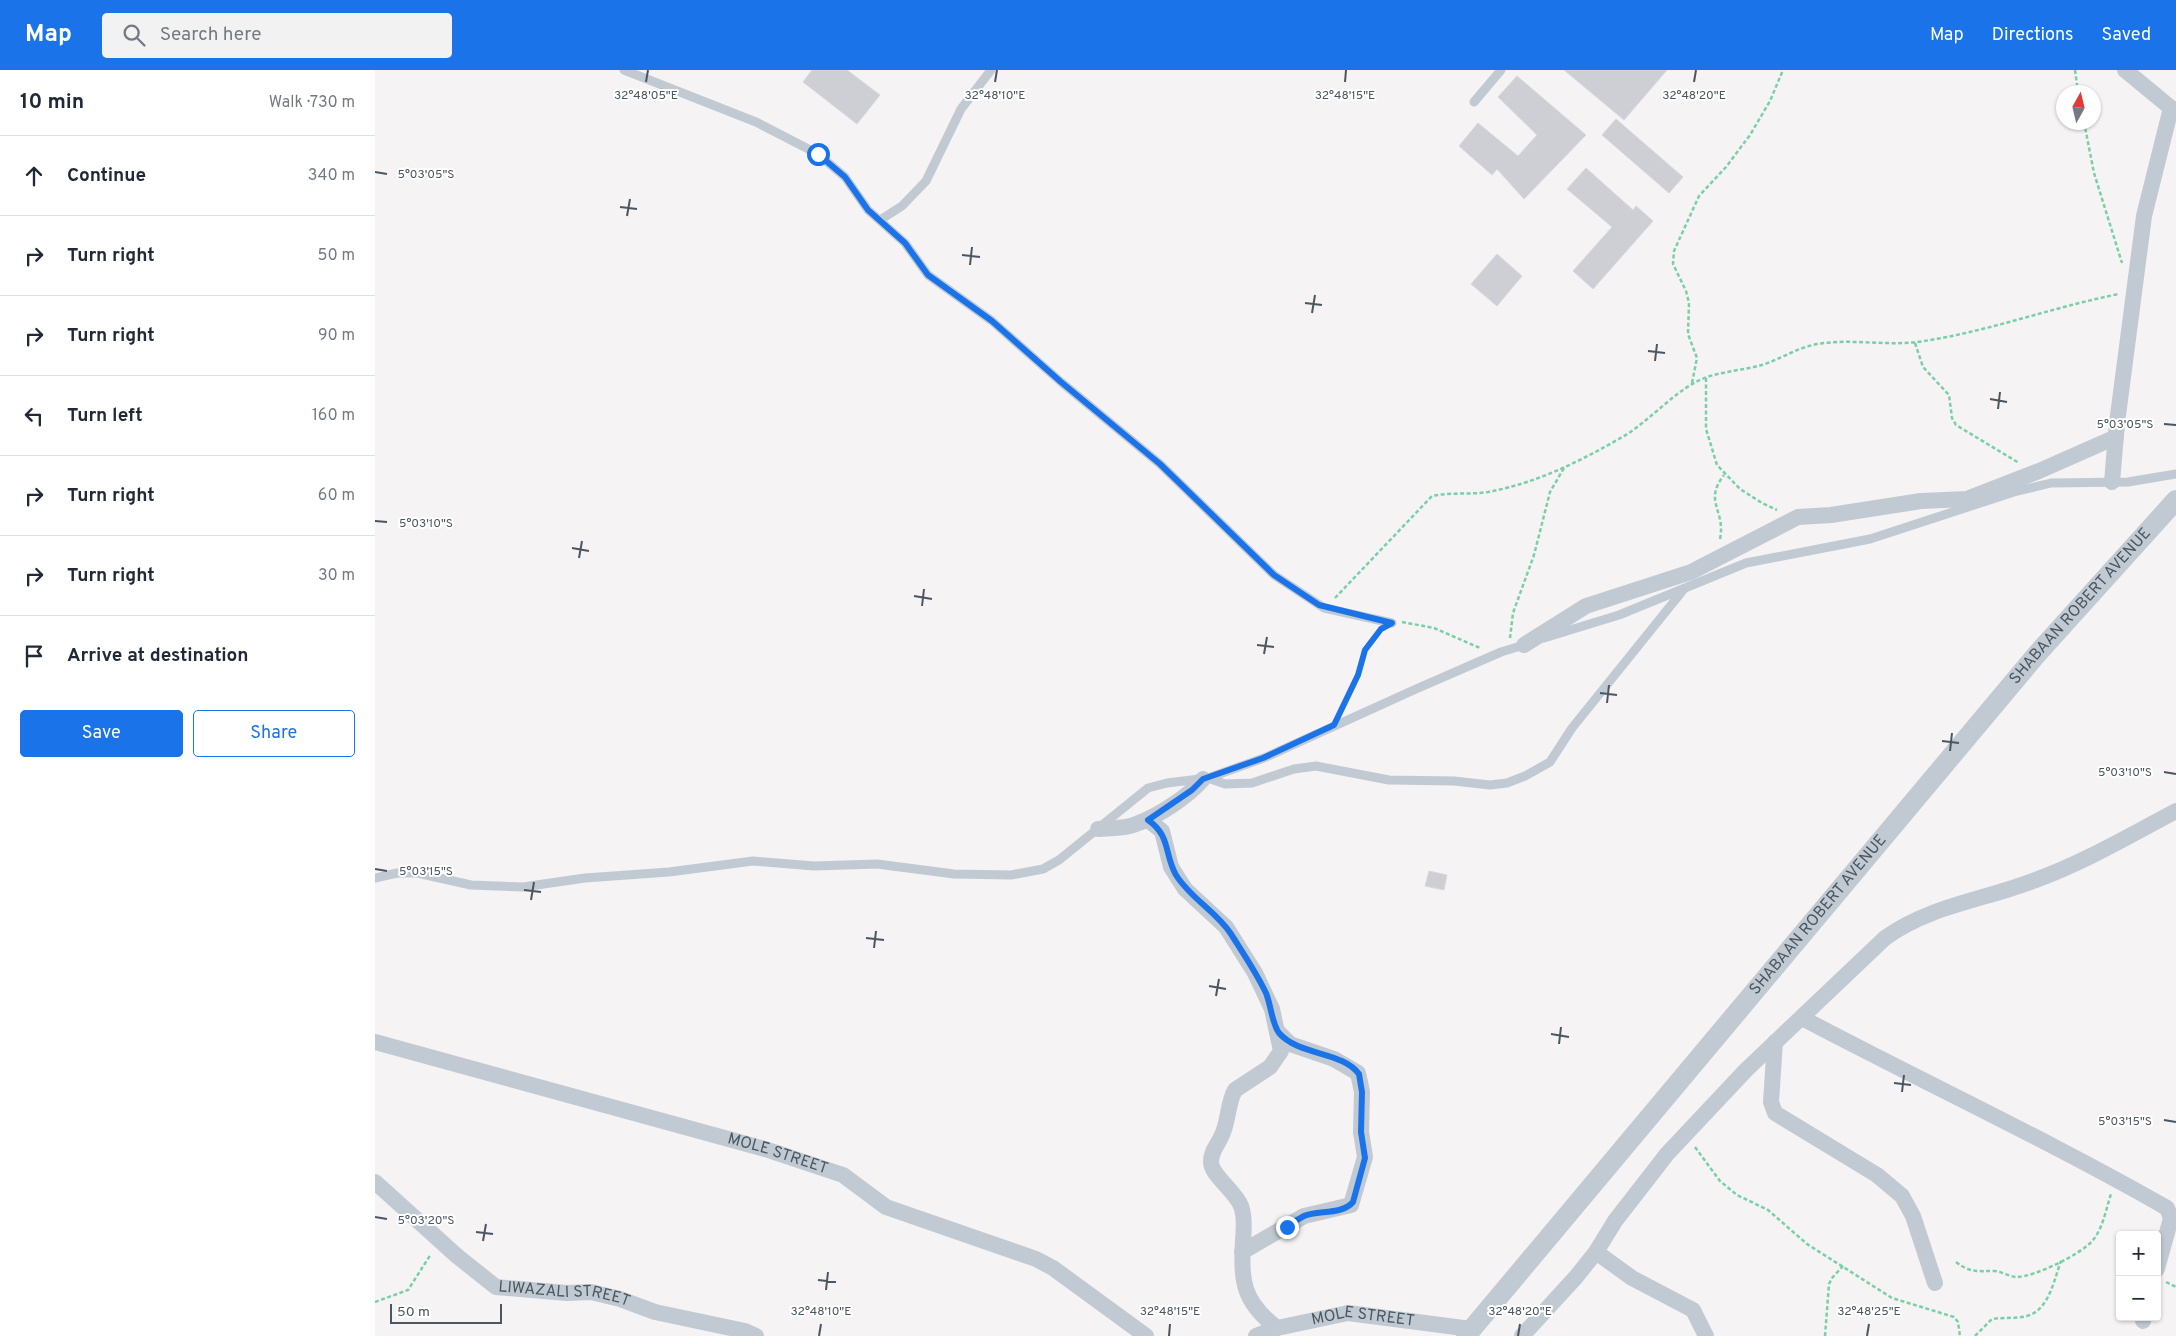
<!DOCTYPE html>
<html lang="en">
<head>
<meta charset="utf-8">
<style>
	:root { --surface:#fff; --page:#f2f2f3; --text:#1f2937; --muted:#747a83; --line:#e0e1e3; --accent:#1a73e8 }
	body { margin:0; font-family:Overpass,sans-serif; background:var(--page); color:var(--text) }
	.controls { position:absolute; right:15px; bottom:15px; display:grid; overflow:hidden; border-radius:5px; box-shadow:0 1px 4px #0004 }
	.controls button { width:45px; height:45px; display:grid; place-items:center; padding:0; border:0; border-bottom:1px solid var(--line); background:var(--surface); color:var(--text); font:25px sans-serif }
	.compass { position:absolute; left:1681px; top:15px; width:45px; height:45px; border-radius:50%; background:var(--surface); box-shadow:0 1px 4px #0004; rotate:8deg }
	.scale { position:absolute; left:15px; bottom:12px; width:112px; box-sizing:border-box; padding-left:5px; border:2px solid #4a5661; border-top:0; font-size:14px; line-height:18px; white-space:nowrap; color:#4a5661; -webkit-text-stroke:4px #fff; paint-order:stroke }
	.stop { position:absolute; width:15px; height:15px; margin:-11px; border:4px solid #1a73e8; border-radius:50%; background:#fff }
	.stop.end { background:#1a73e8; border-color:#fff; box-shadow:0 1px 5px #0008 }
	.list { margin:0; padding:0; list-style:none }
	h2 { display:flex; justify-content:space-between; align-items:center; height:65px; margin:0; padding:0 20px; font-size:21px }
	h2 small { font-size:16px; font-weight:400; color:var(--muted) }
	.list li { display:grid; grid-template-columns:32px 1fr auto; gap:15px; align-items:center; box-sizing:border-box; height:80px; padding:0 20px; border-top:1px solid var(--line) }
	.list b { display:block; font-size:19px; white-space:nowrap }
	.list em { font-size:16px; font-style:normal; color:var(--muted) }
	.actions { display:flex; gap:10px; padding:15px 20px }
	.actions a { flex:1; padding:11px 0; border:1px solid var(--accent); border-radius:5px; text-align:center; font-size:18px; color:var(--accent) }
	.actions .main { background:var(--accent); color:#fff }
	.icon { flex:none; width:28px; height:28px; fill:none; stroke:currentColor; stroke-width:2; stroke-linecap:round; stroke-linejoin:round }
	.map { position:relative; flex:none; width:1801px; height:1266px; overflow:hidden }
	header { display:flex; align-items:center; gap:30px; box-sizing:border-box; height:70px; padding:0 25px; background:var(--accent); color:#fff }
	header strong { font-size:24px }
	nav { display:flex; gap:28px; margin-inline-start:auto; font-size:18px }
	.search { width:350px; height:45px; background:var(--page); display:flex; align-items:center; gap:12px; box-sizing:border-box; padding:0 18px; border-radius:5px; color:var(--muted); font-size:19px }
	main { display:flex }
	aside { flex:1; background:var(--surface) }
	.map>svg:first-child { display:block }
</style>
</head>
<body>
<header>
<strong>Map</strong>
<div class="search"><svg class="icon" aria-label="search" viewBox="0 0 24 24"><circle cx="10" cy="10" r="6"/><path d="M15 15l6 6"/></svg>Search here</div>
<nav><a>Map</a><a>Directions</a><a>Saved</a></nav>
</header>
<main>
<aside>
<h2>10 min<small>Walk · 730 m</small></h2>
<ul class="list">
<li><svg class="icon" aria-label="ahead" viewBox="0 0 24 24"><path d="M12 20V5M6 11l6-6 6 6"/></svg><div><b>Continue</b></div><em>340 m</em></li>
<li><svg class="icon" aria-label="right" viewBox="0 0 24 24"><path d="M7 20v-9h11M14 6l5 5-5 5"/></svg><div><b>Turn right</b></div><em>50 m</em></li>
<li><svg class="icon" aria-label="right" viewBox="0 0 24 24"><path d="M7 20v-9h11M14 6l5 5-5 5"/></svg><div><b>Turn right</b></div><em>90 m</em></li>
<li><svg class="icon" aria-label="left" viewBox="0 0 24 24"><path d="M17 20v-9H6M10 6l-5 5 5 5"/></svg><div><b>Turn left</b></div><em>160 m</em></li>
<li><svg class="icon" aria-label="right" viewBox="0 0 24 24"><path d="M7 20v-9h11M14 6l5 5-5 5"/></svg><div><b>Turn right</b></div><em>60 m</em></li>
<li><svg class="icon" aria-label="right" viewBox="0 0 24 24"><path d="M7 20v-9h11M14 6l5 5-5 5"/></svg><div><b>Turn right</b></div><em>30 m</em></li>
<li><svg class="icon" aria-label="arrive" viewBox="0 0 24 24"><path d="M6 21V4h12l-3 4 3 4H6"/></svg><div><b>Arrive at destination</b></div></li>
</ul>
<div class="actions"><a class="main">Save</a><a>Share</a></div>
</aside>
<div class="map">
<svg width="1801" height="1266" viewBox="0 0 1801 1266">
	<rect width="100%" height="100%" fill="#f5f3f3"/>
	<!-- building -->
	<g fill="#cdcfd5" stroke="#d7d9de">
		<path d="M437,0H472L505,25L482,54L428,12Z"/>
		<path d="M1189,0H1292L1249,50Z"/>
		<path d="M1142,6L1211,65L1149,129L1122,99L1117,105L1084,76L1103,53L1143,86L1162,65L1123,27Z"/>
		<path d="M1241,49L1308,107L1294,123L1227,65Z"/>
		<path d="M1211,98L1258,140L1261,136L1278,151L1218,219L1198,201L1237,157L1192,119Z"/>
		<path d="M1122,184L1147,206L1122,236L1096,214Z"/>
		<path d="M1054,801L1072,805L1069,820L1050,816Z"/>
	</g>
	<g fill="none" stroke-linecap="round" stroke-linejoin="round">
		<!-- path -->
		<g stroke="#7ad0a6" stroke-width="2.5" stroke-dasharray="4 2.5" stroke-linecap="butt">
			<path d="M1700,0L1703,22"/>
			<path d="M1709,52L1719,103L1747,193"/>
			<path d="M1540,273L1548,297L1574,325L1577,348L1581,355L1644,393"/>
			<path d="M1331,308V359L1342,395L1365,419L1387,433L1402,440"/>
			<path d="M1317,313L1322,288L1313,264L1314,233L1311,221L1298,194L1299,181L1324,126L1351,97L1375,65L1395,31L1408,0"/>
			<path d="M1345,469C1351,440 1328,432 1349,405"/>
			<path d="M960,528L1057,426C1076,422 1094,425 1113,422C1162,413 1206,391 1249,366C1276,350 1303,317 1332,307C1350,301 1369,300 1387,295C1406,289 1423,277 1443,274C1478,268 1514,277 1549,271C1615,261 1678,237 1744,224"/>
			<path d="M1027,552L1059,558L1105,578"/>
			<path d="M1135,568L1138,543L1159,485L1175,422L1189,398"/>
			<path d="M966,641L983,605L990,580L1004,561"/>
			<path d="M1320,1077L1345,1111L1362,1125L1393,1140L1432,1174L1517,1228L1579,1247L1583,1252L1585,1266"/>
			<path d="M1581,1192C1595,1203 1603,1201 1620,1201C1628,1202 1635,1207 1642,1207C1659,1207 1707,1184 1718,1170C1728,1158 1731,1139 1736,1124"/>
			<path d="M1791,1212L1801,1217"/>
			<path d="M0,1232L33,1220L56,1184"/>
			<path d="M1450,1266L1454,1214L1457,1208L1468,1196"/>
			<path d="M1600,1266L1617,1249C1629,1247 1641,1249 1652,1246C1674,1240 1679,1210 1686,1191"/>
		</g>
		<!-- service -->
		<g stroke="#c1cad2" stroke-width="9">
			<path d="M249,0L381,52L443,84L470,107L493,140L530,173L553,205L617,251L686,312L785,394L899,505L949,538L1017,553"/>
			<path d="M1099,32L1126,0"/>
			<path d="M505,150L527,136L551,111L586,39L616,0"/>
			<path d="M1169,568L1244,545L1371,493L1495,469L1639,422L1676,413L1753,412L1801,404"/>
			<path d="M833,708L850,714L877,713L919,699L941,696L1014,710L1079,711L1115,715L1132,713L1150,706L1175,692L1197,658L1309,519"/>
			<path d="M0,808L22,803H42L96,815L148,817L210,808L294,802L378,791L439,796L502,794L579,804L636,805L668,799L684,790L773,718L792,713L833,708L889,688L1041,619L1126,582L1152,574"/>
		</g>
		<!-- minor -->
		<g stroke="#c1cad2" stroke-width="16">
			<path d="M1750,0L1801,42"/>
			<path d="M1737,412L1742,353L1769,146L1796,38"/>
			<path d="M1149,575L1211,536L1316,502L1423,447L1456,445L1546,431L1592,429L1664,401L1741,367"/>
			<path d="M773,750L787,761L796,797L810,819L851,857L880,903L897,939L906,981L895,997L860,1020C852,1034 854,1052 846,1067C842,1076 836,1081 836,1092C836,1105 860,1121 866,1136C870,1146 869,1159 868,1170C866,1211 867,1231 902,1258"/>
			<path d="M723,759C735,758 750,759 761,754C782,747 814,726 828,709"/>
			<path d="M1427,948C1548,1012 1673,1070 1792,1138L1796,1148L1782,1199"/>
			<path id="s1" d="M0,972L390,1079L468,1105L511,1137L661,1189L678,1198L771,1266"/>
			<path d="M1400,972L1396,1032L1400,1043L1502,1105L1527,1126L1538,1146L1560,1213"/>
			<path id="s2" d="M0,1112L82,1186L121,1217L192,1223L216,1222L245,1229L280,1242L370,1261L381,1266"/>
			<path d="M867,1182L929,1146L976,1135L990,1087L986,1062L987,1022L983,1003L959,989L915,974L902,961"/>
			<path d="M1221,1182L1257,1208L1318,1240L1331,1266"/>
			<path d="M1768,1251L1769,1247"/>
			<path id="s3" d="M881,1266L902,1258L973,1243L1096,1259"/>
			<path d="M1147,1266L1201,1207L1221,1182L1240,1151L1292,1084L1371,1000L1510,868C1554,836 1608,830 1658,811C1708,793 1754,766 1801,741"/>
		</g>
		<!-- tertiary -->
		<path stroke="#c1cad2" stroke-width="20" id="s4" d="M1091,1266L1662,584L1801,430"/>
	</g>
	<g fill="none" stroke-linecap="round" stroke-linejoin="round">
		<!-- route -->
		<path stroke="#1a73e8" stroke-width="6" d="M443,84L470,107L493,140L530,173L553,205L617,251L686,312L785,394L899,505L944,535L1017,553L1006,559L990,580L983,605L959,655L888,688L828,709L817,720L773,750C796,766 789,784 801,805C816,829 841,841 856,864C868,883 881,902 891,923C896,935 897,954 904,963C924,986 967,981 984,1004L987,1022L986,1062L990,1088L978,1132C967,1145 943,1140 929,1146C923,1149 917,1153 912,1157"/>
	</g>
	<!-- ticks -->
	<path fill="none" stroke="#4a5661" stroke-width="2" d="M271,12L273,0M620,12L622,0M970,12L971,0M1319,12L1321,0M0,102L12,104M245,137L262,139M252,146L255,129M587,185L605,187M595,195L597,177M930,233L947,235M937,243L940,225M1273,281L1290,283M1280,291L1282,274M1615,329L1632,332M1623,339L1625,322M1789,354L1801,355M0,451L12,452M197,478L214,481M204,488L207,471M539,526L557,529M547,536L549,519M882,575L899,577M889,584L892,567M1225,623L1242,625M1232,633L1234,615M1567,671L1584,673M1575,681L1577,663M1789,702L1801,704M0,799L12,801M149,820L166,822M156,830L159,812M491,868L509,870M499,878L501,861M834,916L851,919M841,926L844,909M1176,964L1194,967M1184,974L1186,957M1519,1013L1536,1015M1527,1022L1529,1005M1789,1050L1801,1052M0,1147L12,1149M101,1162L118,1164M108,1171L111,1154M443,1210L461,1212M451,1220L453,1202M444,1266L446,1254M794,1266L795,1254M1143,1266L1145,1254M1492,1266L1494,1254"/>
	<g text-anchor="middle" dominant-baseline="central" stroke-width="4" stroke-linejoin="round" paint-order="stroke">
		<!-- street labels -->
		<g font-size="16" fill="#4a5661" stroke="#fff">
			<text stroke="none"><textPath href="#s4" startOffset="954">SHABAAN ROBERT AVENUE</textPath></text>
			<text stroke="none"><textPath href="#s4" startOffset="549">SHABAAN ROBERT AVENUE</textPath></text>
			<text stroke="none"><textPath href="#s1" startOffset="418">MOLE STREET</textPath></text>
			<text stroke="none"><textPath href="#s2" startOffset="229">LIWAZALI STREET</textPath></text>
			<text stroke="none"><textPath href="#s3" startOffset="110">MOLE STREET</textPath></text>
		</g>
	</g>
	<g font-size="12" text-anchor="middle" fill="#4a5661" stroke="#fff" stroke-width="4" stroke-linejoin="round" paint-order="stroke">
		<text x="271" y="29">32°48'05"E</text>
		<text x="620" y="29">32°48'10"E</text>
		<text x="970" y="29">32°48'15"E</text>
		<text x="1319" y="29">32°48'20"E</text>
		<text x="51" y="108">5°03'05"S</text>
		<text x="1750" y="358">5°03'05"S</text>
		<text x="51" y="457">5°03'10"S</text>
		<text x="1750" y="706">5°03'10"S</text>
		<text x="51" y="805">5°03'15"S</text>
		<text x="1750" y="1055">5°03'15"S</text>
		<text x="51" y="1154">5°03'20"S</text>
		<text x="446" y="1245">32°48'10"E</text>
		<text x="795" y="1245">32°48'15"E</text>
		<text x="1145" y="1245">32°48'20"E</text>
		<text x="1494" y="1245">32°48'25"E</text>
	</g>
</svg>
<div class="controls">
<button>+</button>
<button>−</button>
</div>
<svg class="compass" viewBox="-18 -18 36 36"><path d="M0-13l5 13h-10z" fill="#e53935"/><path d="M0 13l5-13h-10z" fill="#747a83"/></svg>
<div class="scale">50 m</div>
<div class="stop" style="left:443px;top:84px"></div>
<div class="stop end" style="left:912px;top:1157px"></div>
</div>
</main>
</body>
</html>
